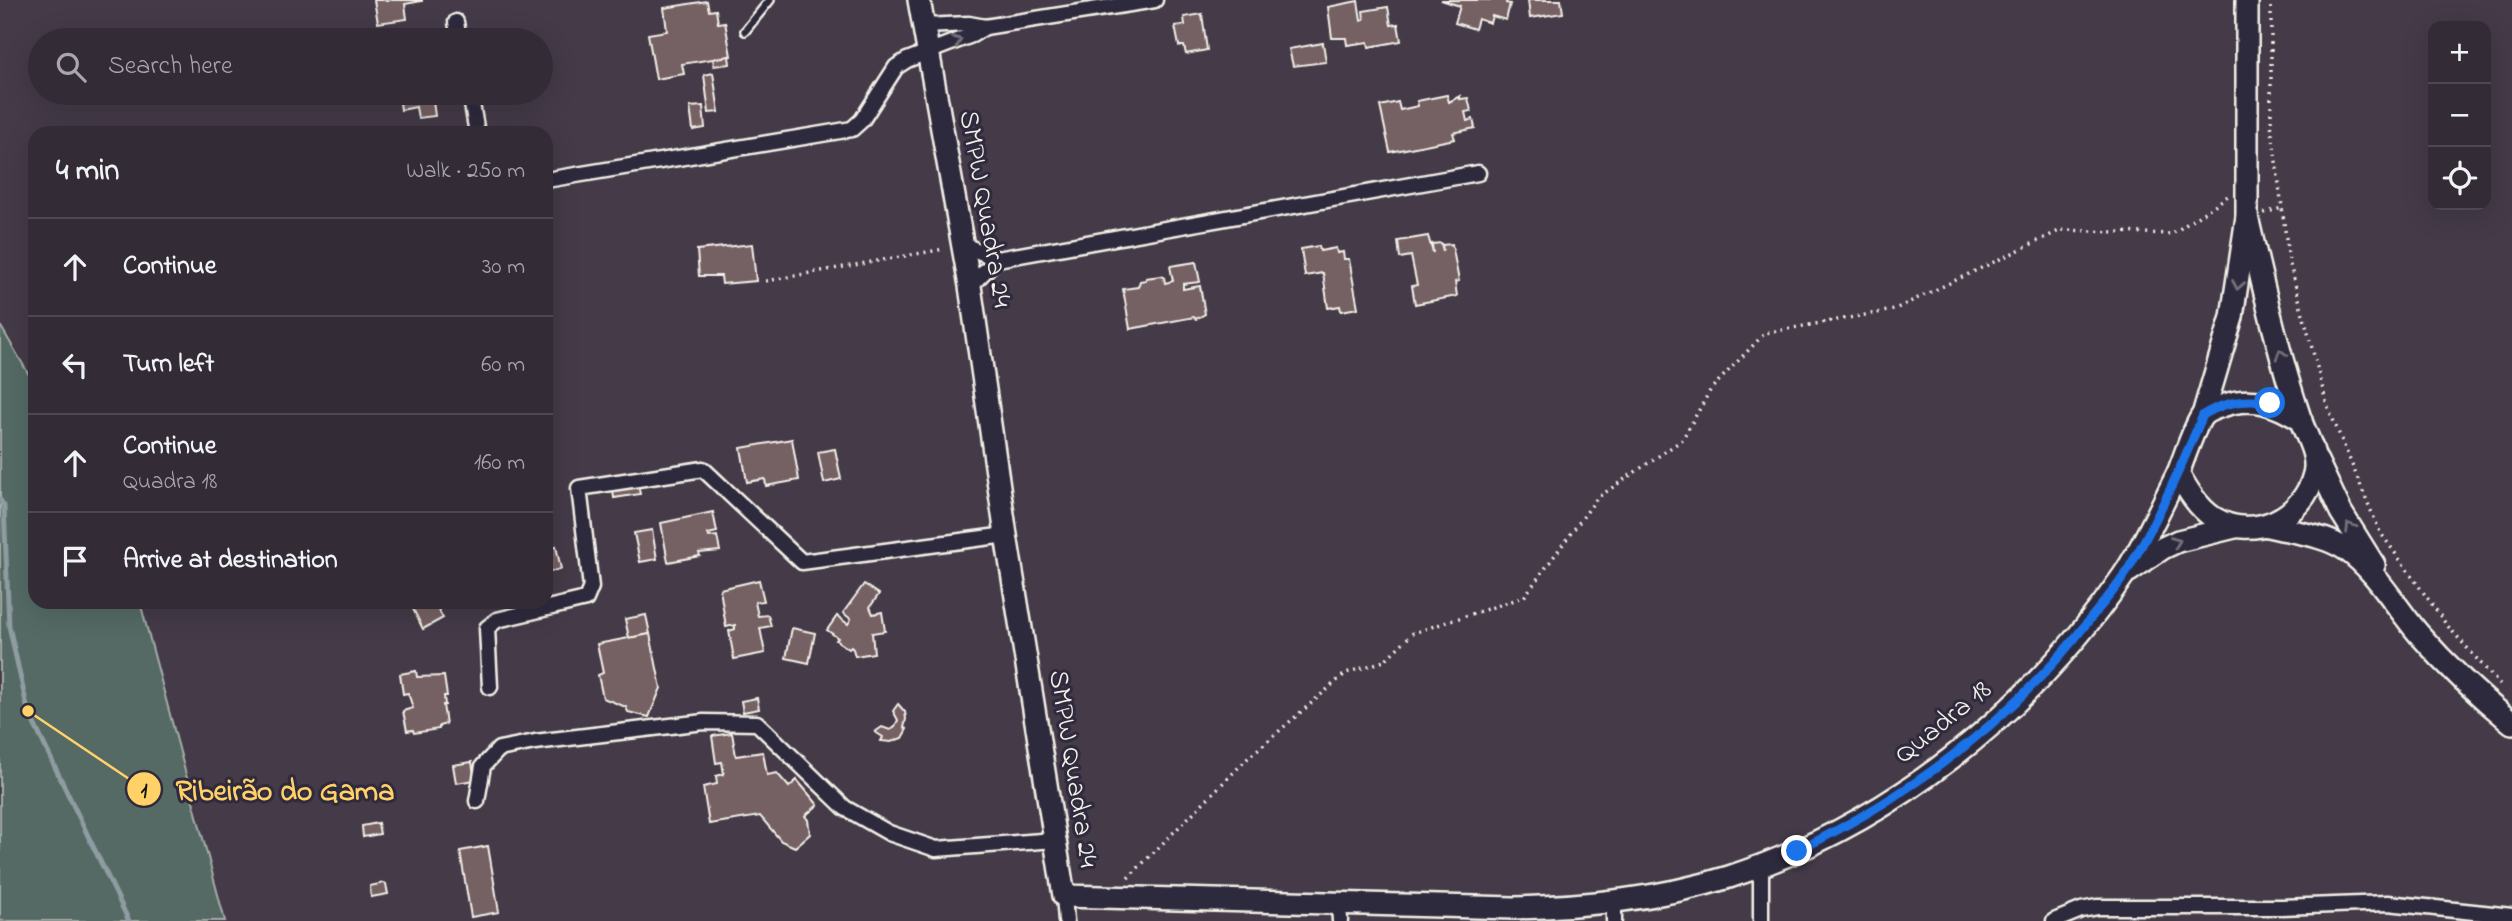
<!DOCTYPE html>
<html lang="en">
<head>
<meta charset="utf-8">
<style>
	:root { --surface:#332c36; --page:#3e3842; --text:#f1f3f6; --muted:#a9a7ad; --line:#4e4851 }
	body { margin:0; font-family:"Indie Flower",sans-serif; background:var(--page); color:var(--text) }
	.controls { position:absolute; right:21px; top:21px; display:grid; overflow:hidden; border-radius:14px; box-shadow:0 7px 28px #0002 }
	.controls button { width:63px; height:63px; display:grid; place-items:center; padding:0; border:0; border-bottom:2px solid var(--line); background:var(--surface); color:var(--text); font:35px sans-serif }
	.stop { position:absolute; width:21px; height:21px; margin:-16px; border:5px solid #1a73e8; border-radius:50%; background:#fff }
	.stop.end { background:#1a73e8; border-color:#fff; box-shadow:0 2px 7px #0008 }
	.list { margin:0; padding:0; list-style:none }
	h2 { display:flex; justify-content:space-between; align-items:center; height:91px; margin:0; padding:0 28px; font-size:30px }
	h2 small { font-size:23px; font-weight:400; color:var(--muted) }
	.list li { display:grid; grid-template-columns:46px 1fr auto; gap:21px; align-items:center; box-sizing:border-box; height:98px; padding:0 28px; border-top:2px solid var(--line) }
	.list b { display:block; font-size:26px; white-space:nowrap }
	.list p { margin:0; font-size:23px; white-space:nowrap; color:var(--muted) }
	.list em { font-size:23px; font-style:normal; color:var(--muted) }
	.icon { flex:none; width:38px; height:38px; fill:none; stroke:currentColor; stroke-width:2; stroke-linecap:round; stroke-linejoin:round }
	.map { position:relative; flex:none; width:2512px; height:921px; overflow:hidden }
	.search { position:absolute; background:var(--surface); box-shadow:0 7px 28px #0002; left:28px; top:28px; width:525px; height:77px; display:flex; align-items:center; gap:18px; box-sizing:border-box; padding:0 24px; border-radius:38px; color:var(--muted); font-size:26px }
	.panel { position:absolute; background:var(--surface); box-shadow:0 7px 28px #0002; left:28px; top:126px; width:525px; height:483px; border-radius:21px }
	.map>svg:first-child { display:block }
</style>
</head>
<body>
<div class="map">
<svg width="2512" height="921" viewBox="0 0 2512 921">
	<rect width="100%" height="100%" fill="#443a48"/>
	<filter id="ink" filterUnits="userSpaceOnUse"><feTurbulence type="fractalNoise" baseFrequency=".0143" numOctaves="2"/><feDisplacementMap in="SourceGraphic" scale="14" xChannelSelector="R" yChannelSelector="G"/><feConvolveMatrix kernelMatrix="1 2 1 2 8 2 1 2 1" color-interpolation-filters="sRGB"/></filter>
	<g filter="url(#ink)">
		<!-- green -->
		<path fill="#556a65" stroke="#a4aea6" stroke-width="2" d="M0,325L35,385V602H140L225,921H0Z"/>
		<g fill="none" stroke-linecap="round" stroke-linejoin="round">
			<!-- stream -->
			<path stroke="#8f9ca2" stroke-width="5" d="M0,500L4,506L9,626L28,711L129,921"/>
		</g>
		<!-- building -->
		<g fill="#756063" stroke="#f4f1e8" stroke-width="2">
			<path d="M374,0H422V1L405,4L407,19L378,23Z"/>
			<path d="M1441,0H1507L1506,3L1510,4L1506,20L1492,16L1490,23L1478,19L1475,29L1455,23L1460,6Z"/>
			<path d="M1528,0H1561L1563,13L1530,18Z"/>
			<path d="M707,1L709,11L716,10L718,23L725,22L731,56L682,64L684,74L656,79L648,34L667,31L664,8Z"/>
			<path d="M1358,1L1361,20L1364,19L1363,11L1388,7L1391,25L1398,24L1401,41L1369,47L1368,42L1347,45L1346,38H1332L1328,7Z"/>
			<path d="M1202,14L1207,50L1186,54L1184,46H1179L1175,26L1185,25L1184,17Z"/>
			<path d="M417,29L419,40H391L390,35Z"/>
			<path d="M390,30L391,40H368L367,34Z"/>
			<path d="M1323,43L1326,62L1293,66L1289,49Z"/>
			<path d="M729,56L730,64L714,66L713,59Z"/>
			<path d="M713,73L719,112L709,113L704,75Z"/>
			<path d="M375,93H427L429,102L433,101L435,116L418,118L416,107L401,110L399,95L376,98Z"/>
			<path d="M1447,95L1449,102L1460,96V99L1468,98L1471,111L1465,112L1467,121L1473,119L1475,128L1453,133L1455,139L1390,152L1380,106L1398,102L1400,110L1418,106L1417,101Z"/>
			<path d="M703,106L705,128L693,130L690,107Z"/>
			<path d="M1428,236L1433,253L1432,244L1441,243L1443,251L1442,245L1452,244L1458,276L1459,281L1455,282L1457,296L1415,304L1412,286L1417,285L1411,256L1400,258L1398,241Z"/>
			<path d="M752,244L756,281L722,284L721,276H699L697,250Z"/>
			<path d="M1319,246L1320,251L1336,248L1337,253L1343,252L1344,259H1349L1358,308L1341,311L1340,306L1328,308L1323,273L1305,276L1301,249Z"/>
			<path d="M1196,262L1200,282L1183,284V289L1200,286L1205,314L1196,319L1194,317L1130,329L1123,289L1138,287L1140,281L1146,280V278L1161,276L1164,277L1165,283L1173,281L1170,266Z"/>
			<path d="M792,439L799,480L766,486L765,479L747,482L741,448Z"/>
			<path d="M835,449L841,479L824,483L818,452Z"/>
			<path d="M637,480L640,494L614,498L612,484Z"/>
			<path d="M713,512L717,532L708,534L709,537L717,536L720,551L699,553L700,556L668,562L661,523Z"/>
			<path d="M546,518L552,541L547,548L556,546L561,569L546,573Z"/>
			<path d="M652,530L657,559L640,562L634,533Z"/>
			<path d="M759,580L764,601L755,602L758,616L768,615L771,626L760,628L765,653L734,659L729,631L735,629V625L726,627L720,589Z"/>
			<path d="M864,584L879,594L870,607L873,614L882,612L885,631L872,633L874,653L855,656L853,649L851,647L849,649L836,640L838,638L827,630L837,616L848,624L851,619L843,613Z"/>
			<path d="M417,602H434L443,618L423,629L412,607L418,604Z"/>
			<path d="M646,615L650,634L629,638L625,619Z"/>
			<path d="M792,628L815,633L809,663L786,658Z"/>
			<path d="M650,634L661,688L649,717L628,712L626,707L603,698L598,675L603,673L597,644Z"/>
			<path d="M416,671L417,677L444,676L447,696H444L445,705H443L446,724L439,726V729L414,733L413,730L407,731L403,711L413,708L408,693L403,694L400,674Z"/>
			<path d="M757,698L759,709L743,712L741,701Z"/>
			<path d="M898,704L905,712L906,719L904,728L907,729L902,738L891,742L881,741L883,737L875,732L882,727L890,730L894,728L898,720L893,711Z"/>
			<path d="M732,733L736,756L763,752L767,775L777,773L789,787L797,780L818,805L805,816L808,820L810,834L795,847L781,841L760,816L709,824L703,787L717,784L716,776L724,774L722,762L716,763L712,736Z"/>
			<path d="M472,762L475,780L456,783L453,765Z"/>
			<path d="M378,823L380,834L363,837L362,826Z"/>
			<path d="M488,846L499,912L471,917L460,851Z"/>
			<path d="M384,883L386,884L388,894L371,897L370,886Z"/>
		</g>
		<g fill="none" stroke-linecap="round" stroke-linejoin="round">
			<defs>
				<path id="lane" d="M745,31L770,0"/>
				<g id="street">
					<path d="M456,22L459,40"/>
					<path d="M923,26L969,24L985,27L1155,0"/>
					<path d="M470,93L477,133"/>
					<path d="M546,180L852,129L862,120L896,67L907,60L972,35L985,27"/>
					<path d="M964,245L997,259L1478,173"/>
					<path d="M970,286L997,259"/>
					<path d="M490,687L487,628L497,620L586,599L591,587L579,488L703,469L802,562L1006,535"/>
					<path d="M477,801L483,766L499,749L535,742L704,722L757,723L845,808L889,833L936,849L1055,840"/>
					<path d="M1761,866V921"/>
					<path d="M1064,896L1066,921"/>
					<path d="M1614,902V921"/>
					<path d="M1339,904L1340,921"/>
					<path d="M2054,921L2081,910L2097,907H2281L2388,903L2512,916"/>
				</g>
				<g id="secondary">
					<path d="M919,0L970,286L1006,535L1064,896L1514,908C1587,906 1659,899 1729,877C1888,826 2029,713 2123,576C2144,545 2161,506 2178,473"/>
					<path d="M2247,217C2263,285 2278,353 2300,418C2306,437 2319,455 2314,474C2304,517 2253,542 2214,518C2198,508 2187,489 2178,473C2184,458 2194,427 2202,416C2206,411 2216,408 2222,406C2252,395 2275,404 2301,420"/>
					<path d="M2203,415L2232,317L2247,217V0"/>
					<path d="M2317,461L2341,512L2374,565"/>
					<path d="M2268,526C2293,532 2324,535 2345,549C2376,570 2395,606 2419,634C2447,666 2479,696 2512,723"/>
					<path d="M2129,571L2163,548L2178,541L2235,527"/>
				</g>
			</defs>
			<!-- lane casing -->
			<use href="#lane" stroke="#f4f1e8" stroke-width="12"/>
			<!-- street casing -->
			<use href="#street" stroke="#f4f1e8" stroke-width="19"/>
			<!-- secondary casing -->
			<use href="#secondary" stroke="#f4f1e8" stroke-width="26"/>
			<!-- path -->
			<g stroke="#f4f1e8" stroke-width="3.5" stroke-dasharray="2 5" stroke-linecap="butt">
				<path d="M2271,0V123L2289,261L2327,405L2380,532L2446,624L2500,685"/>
				<path d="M2264,213L2282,208"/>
				<path d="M766,281L944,249"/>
				<path d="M1128,878L1248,758L1346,673L1384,661L1413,633L1524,597L1597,498L1682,440L1711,389L1765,333L1893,310L2061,230L2172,234L2228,196"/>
			</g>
			<!-- lane -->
			<use href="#lane" stroke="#2f2a3d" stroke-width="7"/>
			<!-- street -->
			<use href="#street" stroke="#2f2a3d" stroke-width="14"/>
			<!-- secondary -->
			<use href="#secondary" stroke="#2f2a3d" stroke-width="21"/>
		</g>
		<!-- one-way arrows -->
		<defs><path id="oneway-chevron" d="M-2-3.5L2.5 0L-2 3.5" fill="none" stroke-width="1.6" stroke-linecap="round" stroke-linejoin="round" transform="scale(1.75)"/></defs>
		<g stroke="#747079">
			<use href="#oneway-chevron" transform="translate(957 41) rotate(-21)"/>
			<use href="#oneway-chevron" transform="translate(2238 285) rotate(100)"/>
			<use href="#oneway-chevron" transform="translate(2281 354) rotate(-107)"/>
			<use href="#oneway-chevron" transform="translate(2350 527) rotate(-122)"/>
			<use href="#oneway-chevron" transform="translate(2176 542) rotate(-21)"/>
		</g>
	</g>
	<g fill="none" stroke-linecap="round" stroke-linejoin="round" filter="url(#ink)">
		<!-- route -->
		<path stroke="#1a73e8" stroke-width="9" d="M1797,851C1911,795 2013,720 2090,619C2102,604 2116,589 2126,573C2156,523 2180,469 2203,415C2224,402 2245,398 2270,403"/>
	</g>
	<g text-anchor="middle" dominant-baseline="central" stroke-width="6" stroke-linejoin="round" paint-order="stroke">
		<!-- street labels -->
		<g font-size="28" fill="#f4f1e8" stroke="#2f2a3d">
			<text transform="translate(984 209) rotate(80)">SMPW Quadra 24</text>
			<text transform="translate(1944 723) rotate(-39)">Quadra 18</text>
			<text transform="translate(1072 769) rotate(81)">SMPW Quadra 24</text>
		</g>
	</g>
	<!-- callouts -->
	<path fill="none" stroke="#ffd166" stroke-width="2.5" d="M28 711L144 789"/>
	<g fill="#ffd166" stroke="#2f2a3d" stroke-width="2.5">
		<circle cx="28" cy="711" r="7"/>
		<circle cx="144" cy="789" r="18"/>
	</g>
	<g font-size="21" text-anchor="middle" font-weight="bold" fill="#111">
		<text x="144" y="797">1</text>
	</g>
	<g font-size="30" text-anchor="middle" font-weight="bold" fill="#ffd166" stroke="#2f2a3d" stroke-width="6" stroke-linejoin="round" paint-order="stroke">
		<text x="285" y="800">Ribeirão do Gama</text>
	</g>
</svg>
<div class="controls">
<button>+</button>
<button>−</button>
<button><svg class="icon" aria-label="locate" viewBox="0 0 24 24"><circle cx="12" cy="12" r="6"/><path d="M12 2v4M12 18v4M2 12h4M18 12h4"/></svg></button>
</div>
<div class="stop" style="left:2270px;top:403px"></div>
<div class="stop end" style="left:1797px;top:851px"></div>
<div class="search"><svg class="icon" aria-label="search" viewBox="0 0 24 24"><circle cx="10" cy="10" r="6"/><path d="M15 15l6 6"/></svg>Search here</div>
<section class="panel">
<h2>4 min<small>Walk · 250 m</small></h2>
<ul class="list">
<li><svg class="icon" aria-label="ahead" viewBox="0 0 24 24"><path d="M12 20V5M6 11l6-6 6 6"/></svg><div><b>Continue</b></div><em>30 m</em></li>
<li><svg class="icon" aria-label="left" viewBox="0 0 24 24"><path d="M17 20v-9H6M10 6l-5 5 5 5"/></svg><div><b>Turn left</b></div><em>60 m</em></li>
<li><svg class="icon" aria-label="ahead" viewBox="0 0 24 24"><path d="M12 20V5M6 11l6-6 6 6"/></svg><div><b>Continue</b><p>Quadra 18</p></div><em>160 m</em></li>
<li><svg class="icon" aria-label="arrive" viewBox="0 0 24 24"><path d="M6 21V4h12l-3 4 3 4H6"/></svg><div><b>Arrive at destination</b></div></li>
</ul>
</section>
</div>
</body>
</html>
